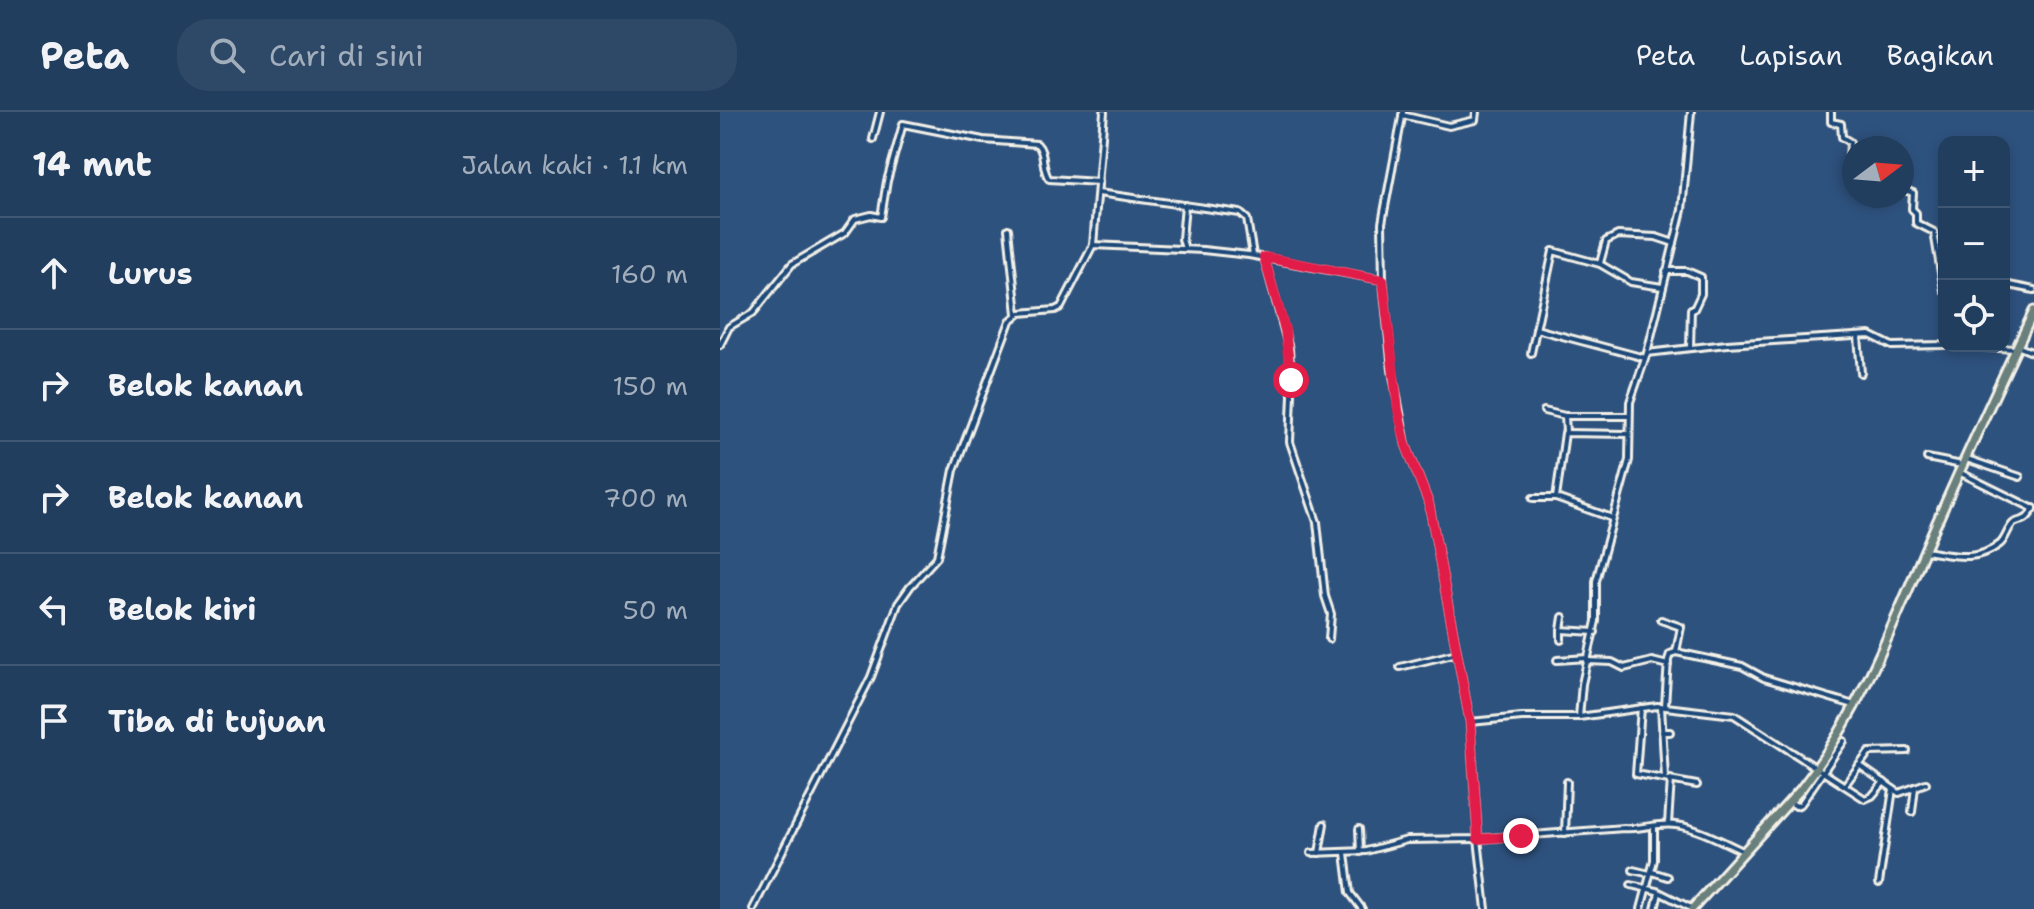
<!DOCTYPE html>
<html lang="id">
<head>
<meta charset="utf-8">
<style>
	:root { --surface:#223e5e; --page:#2e4967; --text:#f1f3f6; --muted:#a2aebc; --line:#3f5773 }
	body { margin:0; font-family:"Shantell Sans",sans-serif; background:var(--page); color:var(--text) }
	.controls { position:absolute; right:24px; top:24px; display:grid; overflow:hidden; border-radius:16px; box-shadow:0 4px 12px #0003 }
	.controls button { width:72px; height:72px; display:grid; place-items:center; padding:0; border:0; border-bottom:2px solid var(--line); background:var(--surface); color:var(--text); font:40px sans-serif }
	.compass { position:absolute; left:1122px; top:24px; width:72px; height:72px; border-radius:50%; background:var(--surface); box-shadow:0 4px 12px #0003; rotate:74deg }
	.stop { position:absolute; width:24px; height:24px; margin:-18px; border:6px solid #e11d48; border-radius:50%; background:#fff }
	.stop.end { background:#e11d48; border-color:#fff; box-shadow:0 2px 8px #0008 }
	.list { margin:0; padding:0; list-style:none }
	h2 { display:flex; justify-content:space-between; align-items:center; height:104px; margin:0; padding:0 32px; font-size:34px }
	h2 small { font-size:26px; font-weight:400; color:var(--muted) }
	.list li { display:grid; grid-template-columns:52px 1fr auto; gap:24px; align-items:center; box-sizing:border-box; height:112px; padding:0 32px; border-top:2px solid var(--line) }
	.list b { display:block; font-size:30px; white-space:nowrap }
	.list em { font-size:26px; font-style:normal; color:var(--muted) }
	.icon { flex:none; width:44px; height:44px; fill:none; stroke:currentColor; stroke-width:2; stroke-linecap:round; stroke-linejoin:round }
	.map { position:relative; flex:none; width:1314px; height:797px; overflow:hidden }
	header { display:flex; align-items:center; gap:48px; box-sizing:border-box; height:112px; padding:0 40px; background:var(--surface); border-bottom:2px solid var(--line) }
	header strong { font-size:38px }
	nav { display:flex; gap:44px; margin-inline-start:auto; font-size:28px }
	.search { width:560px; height:72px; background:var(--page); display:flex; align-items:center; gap:20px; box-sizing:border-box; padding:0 28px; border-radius:32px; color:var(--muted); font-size:30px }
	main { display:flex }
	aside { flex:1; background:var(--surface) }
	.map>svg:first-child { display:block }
</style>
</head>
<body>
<header>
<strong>Peta</strong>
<div class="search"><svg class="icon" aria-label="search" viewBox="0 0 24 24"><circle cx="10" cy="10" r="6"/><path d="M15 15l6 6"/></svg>Cari di sini</div>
<nav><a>Peta</a><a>Lapisan</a><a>Bagikan</a></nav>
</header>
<main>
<aside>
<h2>14 mnt<small>Jalan kaki · 1.1 km</small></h2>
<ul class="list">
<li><svg class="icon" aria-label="ahead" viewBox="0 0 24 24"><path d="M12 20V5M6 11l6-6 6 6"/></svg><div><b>Lurus</b></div><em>160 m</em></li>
<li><svg class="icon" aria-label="right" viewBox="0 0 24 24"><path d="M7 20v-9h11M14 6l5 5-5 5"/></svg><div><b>Belok kanan</b></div><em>150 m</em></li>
<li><svg class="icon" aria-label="right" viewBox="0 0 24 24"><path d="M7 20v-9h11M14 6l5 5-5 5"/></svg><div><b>Belok kanan</b></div><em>700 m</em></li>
<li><svg class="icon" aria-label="left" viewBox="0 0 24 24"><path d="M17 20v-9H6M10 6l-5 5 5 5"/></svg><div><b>Belok kiri</b></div><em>50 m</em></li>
<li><svg class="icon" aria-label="arrive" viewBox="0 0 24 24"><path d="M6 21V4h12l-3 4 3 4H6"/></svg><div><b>Tiba di tujuan</b></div></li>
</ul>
</aside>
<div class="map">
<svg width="1314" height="797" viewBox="0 0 1314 797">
	<rect width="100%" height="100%" fill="#2e527e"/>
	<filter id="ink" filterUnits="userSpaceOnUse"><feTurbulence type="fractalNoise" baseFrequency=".0125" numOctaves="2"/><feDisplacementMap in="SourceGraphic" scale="16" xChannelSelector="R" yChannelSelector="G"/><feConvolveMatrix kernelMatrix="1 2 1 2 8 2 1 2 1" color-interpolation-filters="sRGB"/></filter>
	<g filter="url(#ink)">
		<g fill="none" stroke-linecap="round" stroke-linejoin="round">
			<defs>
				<g id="street">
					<path d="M683,0L662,111L663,168L672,258L686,333L709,392L750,610L758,727L766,797"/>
					<path d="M971,0L962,98L927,241L910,290L909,348L876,469V509L862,572L859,605L937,594L1014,603L1145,687L1152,684L1164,670"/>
					<path d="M1111,0V10L1121,12L1122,25L1130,30L1128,61L1134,67"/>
					<path d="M682,3L729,14L755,8L756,0"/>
					<path d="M153,27L160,0"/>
					<path d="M1182,77L1193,81L1192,97L1196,101V111L1214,120L1224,179"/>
					<path d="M378,81L520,101L527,107L533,143"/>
					<path d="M465,93L462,127L465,137"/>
					<path d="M288,117L297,202"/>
					<path d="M373,133L384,0"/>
					<path d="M544,145L569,237L572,283L570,330L597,410L605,484L611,502L609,527"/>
					<path d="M880,151L886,129L898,123L936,125L954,131"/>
					<path d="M946,159H967L981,165V182L974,197H971L970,236"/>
					<path d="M1284,172L1314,178"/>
					<path d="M816,217L925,246"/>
					<path d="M1138,224L1141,261"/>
					<path d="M0,233L9,215L33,201L72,152L125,121L135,107L151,103L161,105L167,69L183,12L263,28L317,32C326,41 321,57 329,67L379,70"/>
					<path d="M1243,234L1296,237"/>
					<path d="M1297,234L1314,241"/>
					<path d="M811,241L833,139L880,152L911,170L942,175"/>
					<path d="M927,241L1007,232L1150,223L1172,234L1224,233"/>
					<path d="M824,299L845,304L846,320"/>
					<path d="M845,304H909"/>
					<path d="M1207,346L1242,353"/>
					<path d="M1247,347L1300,365"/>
					<path d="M1241,361L1314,397"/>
					<path d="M813,386H836"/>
					<path d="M892,406L836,386L845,321L909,322"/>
					<path d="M1205,439C1232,443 1256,451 1280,432C1286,427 1288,415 1294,411C1306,405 1304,412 1314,396"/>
					<path d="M843,505L841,518L875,520"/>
					<path d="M941,508L961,515L956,540L1022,554L1044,566L1134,593"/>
					<path d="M841,528V518"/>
					<path d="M837,548L868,546"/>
					<path d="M867,549L892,550L904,556L932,549L948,553"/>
					<path d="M680,555L737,541"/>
					<path d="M941,594L945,666"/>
					<path d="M945,594L948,548L950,542L956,540"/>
					<path d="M921,596L916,662L977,673"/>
					<path d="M750,610L802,605H859"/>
					<path d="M942,620H950"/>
					<path d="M1139,653L1179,681L1206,671"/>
					<path d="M1125,673L1149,640L1187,639"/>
					<path d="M1070,690L1076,694L1081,692L1124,629"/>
					<path d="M1192,700L1195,675"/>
					<path d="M948,712L951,667"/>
					<path d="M639,717L640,740"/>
					<path d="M845,721L847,670"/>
					<path d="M591,741L646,739L687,728L758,727L904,716C922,718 938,710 956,713C978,716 1003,730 1023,739"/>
					<path d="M599,741L604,712"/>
					<path d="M625,741L630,781L642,797"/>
					<path d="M913,758L930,762"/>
					<path d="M932,760L948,765"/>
					<path d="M1159,771L1173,677"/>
					<path d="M911,773L937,779L973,797"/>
					<path d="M33,797L151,565L178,492L190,475L217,445L234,358L290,209L300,201L335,198L341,195L373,133L483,138L529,143L663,168"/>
					<path d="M921,797L934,748V714"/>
					<path d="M935,797L939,781"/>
				</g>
				<path id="primary" d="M972,797L1081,677C1138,604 1171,518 1207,433C1241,355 1277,277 1314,199"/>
			</defs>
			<!-- street casing -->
			<use href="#street" stroke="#f4f1e8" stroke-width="10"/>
			<!-- primary casing -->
			<use href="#primary" stroke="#f4f1e8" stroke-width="13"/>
			<!-- street -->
			<use href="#street" stroke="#1f4a7a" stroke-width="4"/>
			<!-- primary -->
			<use href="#primary" stroke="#6a807d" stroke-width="7"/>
		</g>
	</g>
	<g fill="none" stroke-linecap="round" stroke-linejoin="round" filter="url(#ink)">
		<!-- route -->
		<path stroke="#e11d48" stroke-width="10" d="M571,268L565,218L544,145L663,168L678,298L686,333L709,392L750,610L758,727L801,724"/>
	</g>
</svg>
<div class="controls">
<button>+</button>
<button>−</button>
<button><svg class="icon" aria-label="locate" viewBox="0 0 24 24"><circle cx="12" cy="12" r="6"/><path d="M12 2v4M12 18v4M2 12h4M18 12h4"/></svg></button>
</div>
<svg class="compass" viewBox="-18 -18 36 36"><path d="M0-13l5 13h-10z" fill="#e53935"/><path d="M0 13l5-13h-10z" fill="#a2aebc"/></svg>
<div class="stop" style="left:571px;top:268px"></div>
<div class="stop end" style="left:801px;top:724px"></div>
</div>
</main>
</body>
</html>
